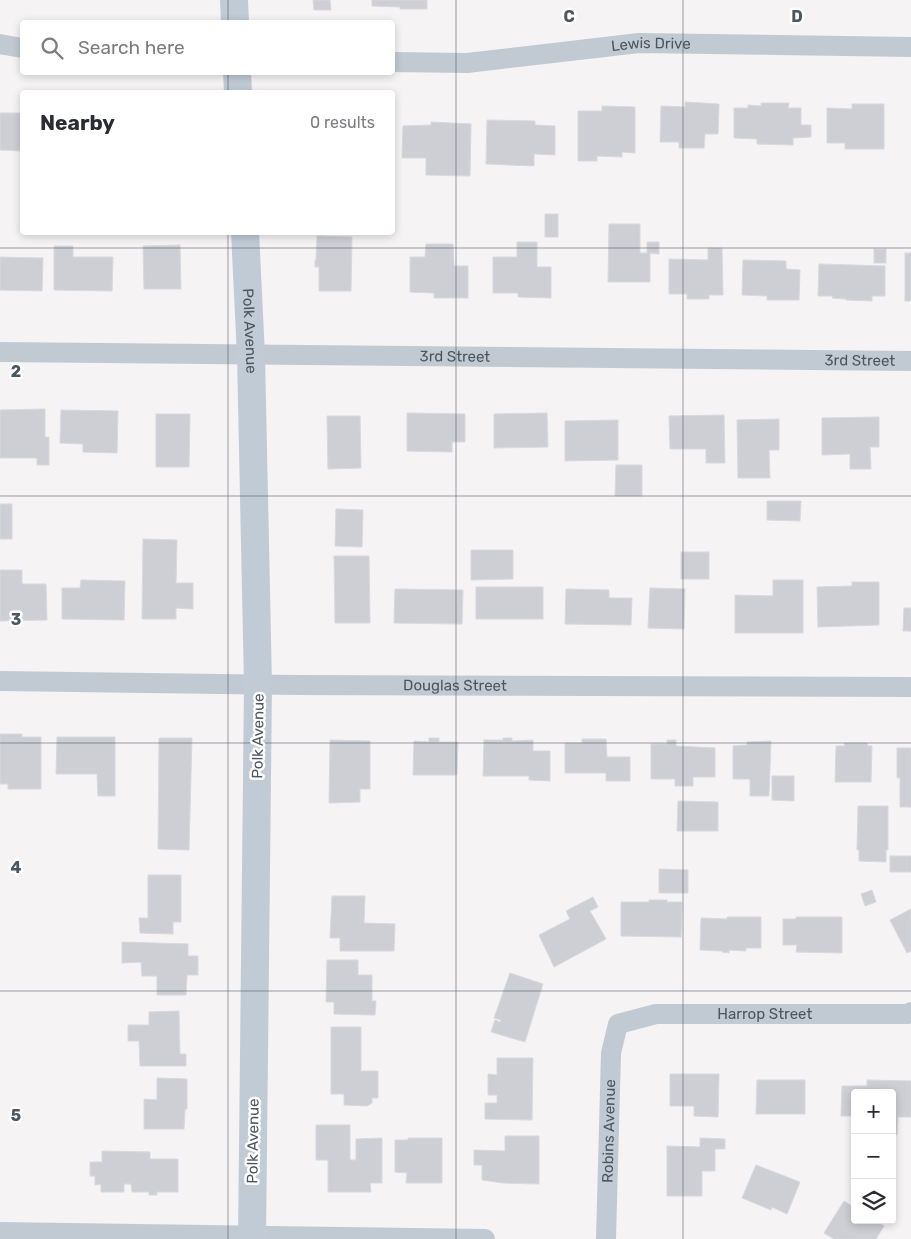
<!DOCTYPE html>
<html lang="en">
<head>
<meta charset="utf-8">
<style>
	:root { --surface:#fff; --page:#f7f7f7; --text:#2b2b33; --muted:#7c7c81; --line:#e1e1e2 }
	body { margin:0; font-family:Rubik,sans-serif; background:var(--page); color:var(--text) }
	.controls { position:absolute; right:15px; bottom:15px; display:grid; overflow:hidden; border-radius:5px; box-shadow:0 2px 8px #0003 }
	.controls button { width:45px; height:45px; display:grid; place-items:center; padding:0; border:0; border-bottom:1px solid var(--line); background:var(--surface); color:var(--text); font:25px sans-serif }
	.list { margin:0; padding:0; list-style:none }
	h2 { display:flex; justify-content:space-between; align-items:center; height:65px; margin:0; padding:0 20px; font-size:21px }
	h2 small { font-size:16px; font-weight:400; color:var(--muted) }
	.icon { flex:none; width:28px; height:28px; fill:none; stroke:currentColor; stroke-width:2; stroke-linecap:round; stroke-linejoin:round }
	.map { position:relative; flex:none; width:911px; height:1239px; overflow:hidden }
	.search { position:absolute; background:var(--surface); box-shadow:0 2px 8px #0003; left:20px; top:20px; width:375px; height:55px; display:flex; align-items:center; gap:12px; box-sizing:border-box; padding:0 18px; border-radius:5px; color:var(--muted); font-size:19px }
	.panel { position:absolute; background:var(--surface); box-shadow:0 2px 8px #0003; left:20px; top:90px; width:375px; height:145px; border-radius:5px }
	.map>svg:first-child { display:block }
</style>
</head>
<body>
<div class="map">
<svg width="911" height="1239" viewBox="0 0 911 1239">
	<rect width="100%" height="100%" fill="#f5f3f3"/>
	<!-- building -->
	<g fill="#cdcfd5" stroke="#d7d9de">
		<path d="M313,0H330L331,10H314Z"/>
		<path d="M372,0H427V9H400V7L372,6Z"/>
		<path d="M685,102L719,104L718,134H705L704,148H679V142H660L661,106L685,107Z"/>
		<path d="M761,103H789L788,108H801V125H811V137L793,138V145L757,144V139L734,138V108H748V105L761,106Z"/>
		<path d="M852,104H884V149H845V143H827V108L852,109Z"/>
		<path d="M602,106L635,107V153L622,152V157L597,156V161H578V111H602Z"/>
		<path d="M0,113H22V151L0,150Z"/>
		<path d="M487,120L535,121V125L555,126V155L534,154V166L486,164Z"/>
		<path d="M431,122L471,124L470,176L426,175V158H402L403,126L431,125Z"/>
		<rect x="545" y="214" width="13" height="23"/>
		<path d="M609,224H640V253H647V242H659V254L650,253V282H608Z"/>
		<path d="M317,236L352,237L351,291H319V267H315V260H316Z"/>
		<path d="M517,242H537V267H551V298L518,297V293H493V257H517Z"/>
		<path d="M426,244H453L454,266H468V298H434V293L410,292V257H425Z"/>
		<path d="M180,245L181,289H144L143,246Z"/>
		<path d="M54,246H73V257H113L112,291L54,290Z"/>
		<path d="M708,248H722L723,295H709V299H687V294H669V259L708,260Z"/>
		<rect x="874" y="249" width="12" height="14"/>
		<rect x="905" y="253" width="6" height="48"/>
		<path d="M0,257L43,258L42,291L0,290Z"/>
		<path d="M743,260L786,261V269L800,270L799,300H767V296L742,295Z"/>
		<path d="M819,264L885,266V296H872V301L846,300V299L832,298L833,296H818Z"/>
		<path d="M45,409V437H49V465H37V458H0V410Z"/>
		<path d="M61,410L118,411L117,453L83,452V444L60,443Z"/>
		<path d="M407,413L465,414V442H452V452L407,451Z"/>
		<path d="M547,413L548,447L494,448V414Z"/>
		<path d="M156,414H190L189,467H156Z"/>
		<path d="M724,415L725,463H706V449H670L669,416Z"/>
		<path d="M327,416H360L361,468L328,469Z"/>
		<path d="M879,417V447H870L871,469H850V454L822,455V418Z"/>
		<path d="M779,419V450H769L770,478H738L737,420Z"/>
		<path d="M618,420V460L565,461V421Z"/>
		<path d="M616,465H642V496H615Z"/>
		<path d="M767,501H801L800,521L767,520Z"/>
		<rect x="0" y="504" width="12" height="35"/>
		<path d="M336,509L363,510L362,547L335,546Z"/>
		<path d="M143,539L177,540L176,583H193V609L176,608V619H142Z"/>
		<path d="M471,550H513V579L471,580Z"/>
		<rect x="681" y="552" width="28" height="27"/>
		<path d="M334,556H369L370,623H335Z"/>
		<path d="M0,570H22V584H46L47,620L0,621Z"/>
		<path d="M81,580L125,581L124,620L62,619V588H80Z"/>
		<path d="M773,580H803V633H735V595L773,596Z"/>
		<path d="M852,582H879V625L818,627L817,587L852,586Z"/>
		<rect x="476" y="587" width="67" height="32"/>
		<path d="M650,588L685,589L684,629L648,628Z"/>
		<path d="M395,589L463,590L462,624L394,623Z"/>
		<path d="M566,589L609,590V598H632L631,625L565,624Z"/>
		<path d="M904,608H911V631H903Z"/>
		<path d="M0,734H22V737H41V789H8V784H0Z"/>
		<path d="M57,737H115V796H98L97,774H56Z"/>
		<path d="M159,738H192L189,850L158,849Z"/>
		<path d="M429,738H439V742H458L457,775H413L414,741L429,742Z"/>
		<path d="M503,738H512V741L533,740V751H550V781L529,780V776H483L484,740H503Z"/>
		<path d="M582,739H606L607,757H630V781H606V773H565V743H582Z"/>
		<path d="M330,740L370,741V789H360V802L329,803Z"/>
		<path d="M667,740H676V746L715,748V777H693V786H675V779H651V744H667Z"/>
		<path d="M771,741L769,796H750V779H733V746L747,745V742Z"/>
		<path d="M844,743H867L868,746H872L871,782H835L836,746H845Z"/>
		<path d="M897,748H911V807H900V778H897Z"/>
		<path d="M772,776H794V801L772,800Z"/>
		<path d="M678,801L718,802V831H677Z"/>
		<path d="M858,806H888V850H886V862L859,861V850H857Z"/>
		<rect x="890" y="856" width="21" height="16"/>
		<path d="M659,869L688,870V893H659Z"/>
		<path d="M148,875H181V922H173V934L140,933L139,918H148Z"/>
		<path d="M872,890L876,902L865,906L861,894Z"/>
		<path d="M332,896H365L364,923L395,924L394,951H340V938H330Z"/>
		<path d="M593,897L598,907L590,911L606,939L554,967L539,935L570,919L566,911Z"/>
		<path d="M649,900H667V902H682L681,937L621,936V902H649Z"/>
		<path d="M911,909V951L907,953L890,920Z"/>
		<path d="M727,917H761V948H746V951L729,950V953L722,952V951L700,950L701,918L727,919Z"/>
		<path d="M796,917H842V953L796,952L797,945H783V919H796Z"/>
		<path d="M122,942L188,944V956H198V975H187L186,995H157V976H142L141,962L122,963Z"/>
		<path d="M327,960H358V975H372V1001H376L375,1015L334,1014V1002H326Z"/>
		<path d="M510,973L543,984L525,1042L491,1032L495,1020L500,1022L501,1020L494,1018Z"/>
		<path d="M179,1011L180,1054H186V1066H140L139,1041H128V1025H149V1012Z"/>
		<path d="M331,1027H361V1071H378V1098H372V1103L367,1106L344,1105V1094H331Z"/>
		<path d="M497,1058H533L532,1120L485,1119V1103H497V1095H488V1074L497,1075Z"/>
		<path d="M670,1074H719L718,1117L694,1116V1106H670Z"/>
		<path d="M157,1078L187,1079V1109H185L184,1129H144V1099L157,1100Z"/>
		<path d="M757,1080H805V1114H756Z"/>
		<path d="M867,1080L911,1081V1117H898L897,1135H892V1093H855V1116H841L842,1086H867Z"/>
		<path d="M316,1125H350V1160H356V1139L382,1138V1183H370L371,1192H328V1160H316Z"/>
		<path d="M505,1136H539V1184L503,1183L482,1180V1165H474V1150L505,1151Z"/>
		<path d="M408,1138H442V1183H406L407,1173L395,1172V1140H408Z"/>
		<path d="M700,1138L725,1139V1149H715V1171H702V1196H667V1146L700,1147Z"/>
		<path d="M102,1151L150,1152V1159H178V1192H157V1195H149V1192H132L131,1184H124V1192H101V1184L95,1185V1176H90V1162H102Z"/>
		<path d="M756,1165L800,1182L787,1214L772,1207L771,1210L742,1198Z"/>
		<path d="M844,1201L855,1208V1220H874L884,1226L876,1239H834L824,1233Z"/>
	</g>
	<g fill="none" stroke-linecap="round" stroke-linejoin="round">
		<!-- street -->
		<g stroke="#c1cad2" stroke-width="20">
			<path d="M0,44L22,48"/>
			<path id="s1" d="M392,62L467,63L639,43L911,47"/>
			<path id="s2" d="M0,352L911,361"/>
			<path id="s3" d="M0,681L299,685L911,687"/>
			<path d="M0,1232L485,1239"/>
			<path id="s4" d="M606,1239L611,1053L618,1024L656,1014H908L911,1012"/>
		</g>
		<!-- secondary -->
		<g stroke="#c1cbd6" stroke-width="28">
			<path d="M234,0L235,22"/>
			<path d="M237,72L238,92"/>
			<path id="s5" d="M245,232L251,355L258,685L252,1239"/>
		</g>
	</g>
	<!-- grid -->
	<path fill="none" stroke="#4a5661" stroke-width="1" stroke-opacity="0.55" d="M228,0V22M456,0V1239M683,0V1239M228,72V92M228,232V1239M0,248H911M0,496H911M0,743H911M0,991H911"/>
	<g text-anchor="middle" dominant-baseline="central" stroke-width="5" stroke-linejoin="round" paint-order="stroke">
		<!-- street labels -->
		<g font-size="15" fill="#4a5661" stroke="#fff">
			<text stroke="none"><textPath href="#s1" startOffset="260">Lewis Drive</textPath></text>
			<text stroke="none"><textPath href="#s5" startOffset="99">Polk Avenue</textPath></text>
			<text stroke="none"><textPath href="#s2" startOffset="455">3rd Street</textPath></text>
			<text stroke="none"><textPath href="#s2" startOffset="860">3rd Street</textPath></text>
			<text stroke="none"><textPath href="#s3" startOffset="455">Douglas Street</textPath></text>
			<text transform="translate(258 736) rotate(-89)">Polk Avenue</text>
			<text stroke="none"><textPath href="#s4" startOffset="364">Harrop Street</textPath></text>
			<text stroke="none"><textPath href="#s4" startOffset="108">Robins Avenue</textPath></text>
			<text transform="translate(253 1141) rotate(-89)">Polk Avenue</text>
		</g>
	</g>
	<g font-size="16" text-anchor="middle" font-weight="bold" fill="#4a5661" stroke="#fff" stroke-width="5" stroke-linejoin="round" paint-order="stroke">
		<text x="569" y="22">C</text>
		<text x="797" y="22">D</text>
		<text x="16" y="377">2</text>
		<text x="16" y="625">3</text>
		<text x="16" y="873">4</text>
		<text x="16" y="1121">5</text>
	</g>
</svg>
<div class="controls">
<button>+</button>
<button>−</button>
<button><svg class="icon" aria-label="layers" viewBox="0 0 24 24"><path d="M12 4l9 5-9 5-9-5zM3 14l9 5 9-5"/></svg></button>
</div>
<div class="search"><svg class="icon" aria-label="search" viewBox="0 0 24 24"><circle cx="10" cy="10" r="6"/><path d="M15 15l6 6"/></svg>Search here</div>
<section class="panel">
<h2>Nearby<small>0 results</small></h2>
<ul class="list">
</ul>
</section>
</div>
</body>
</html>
